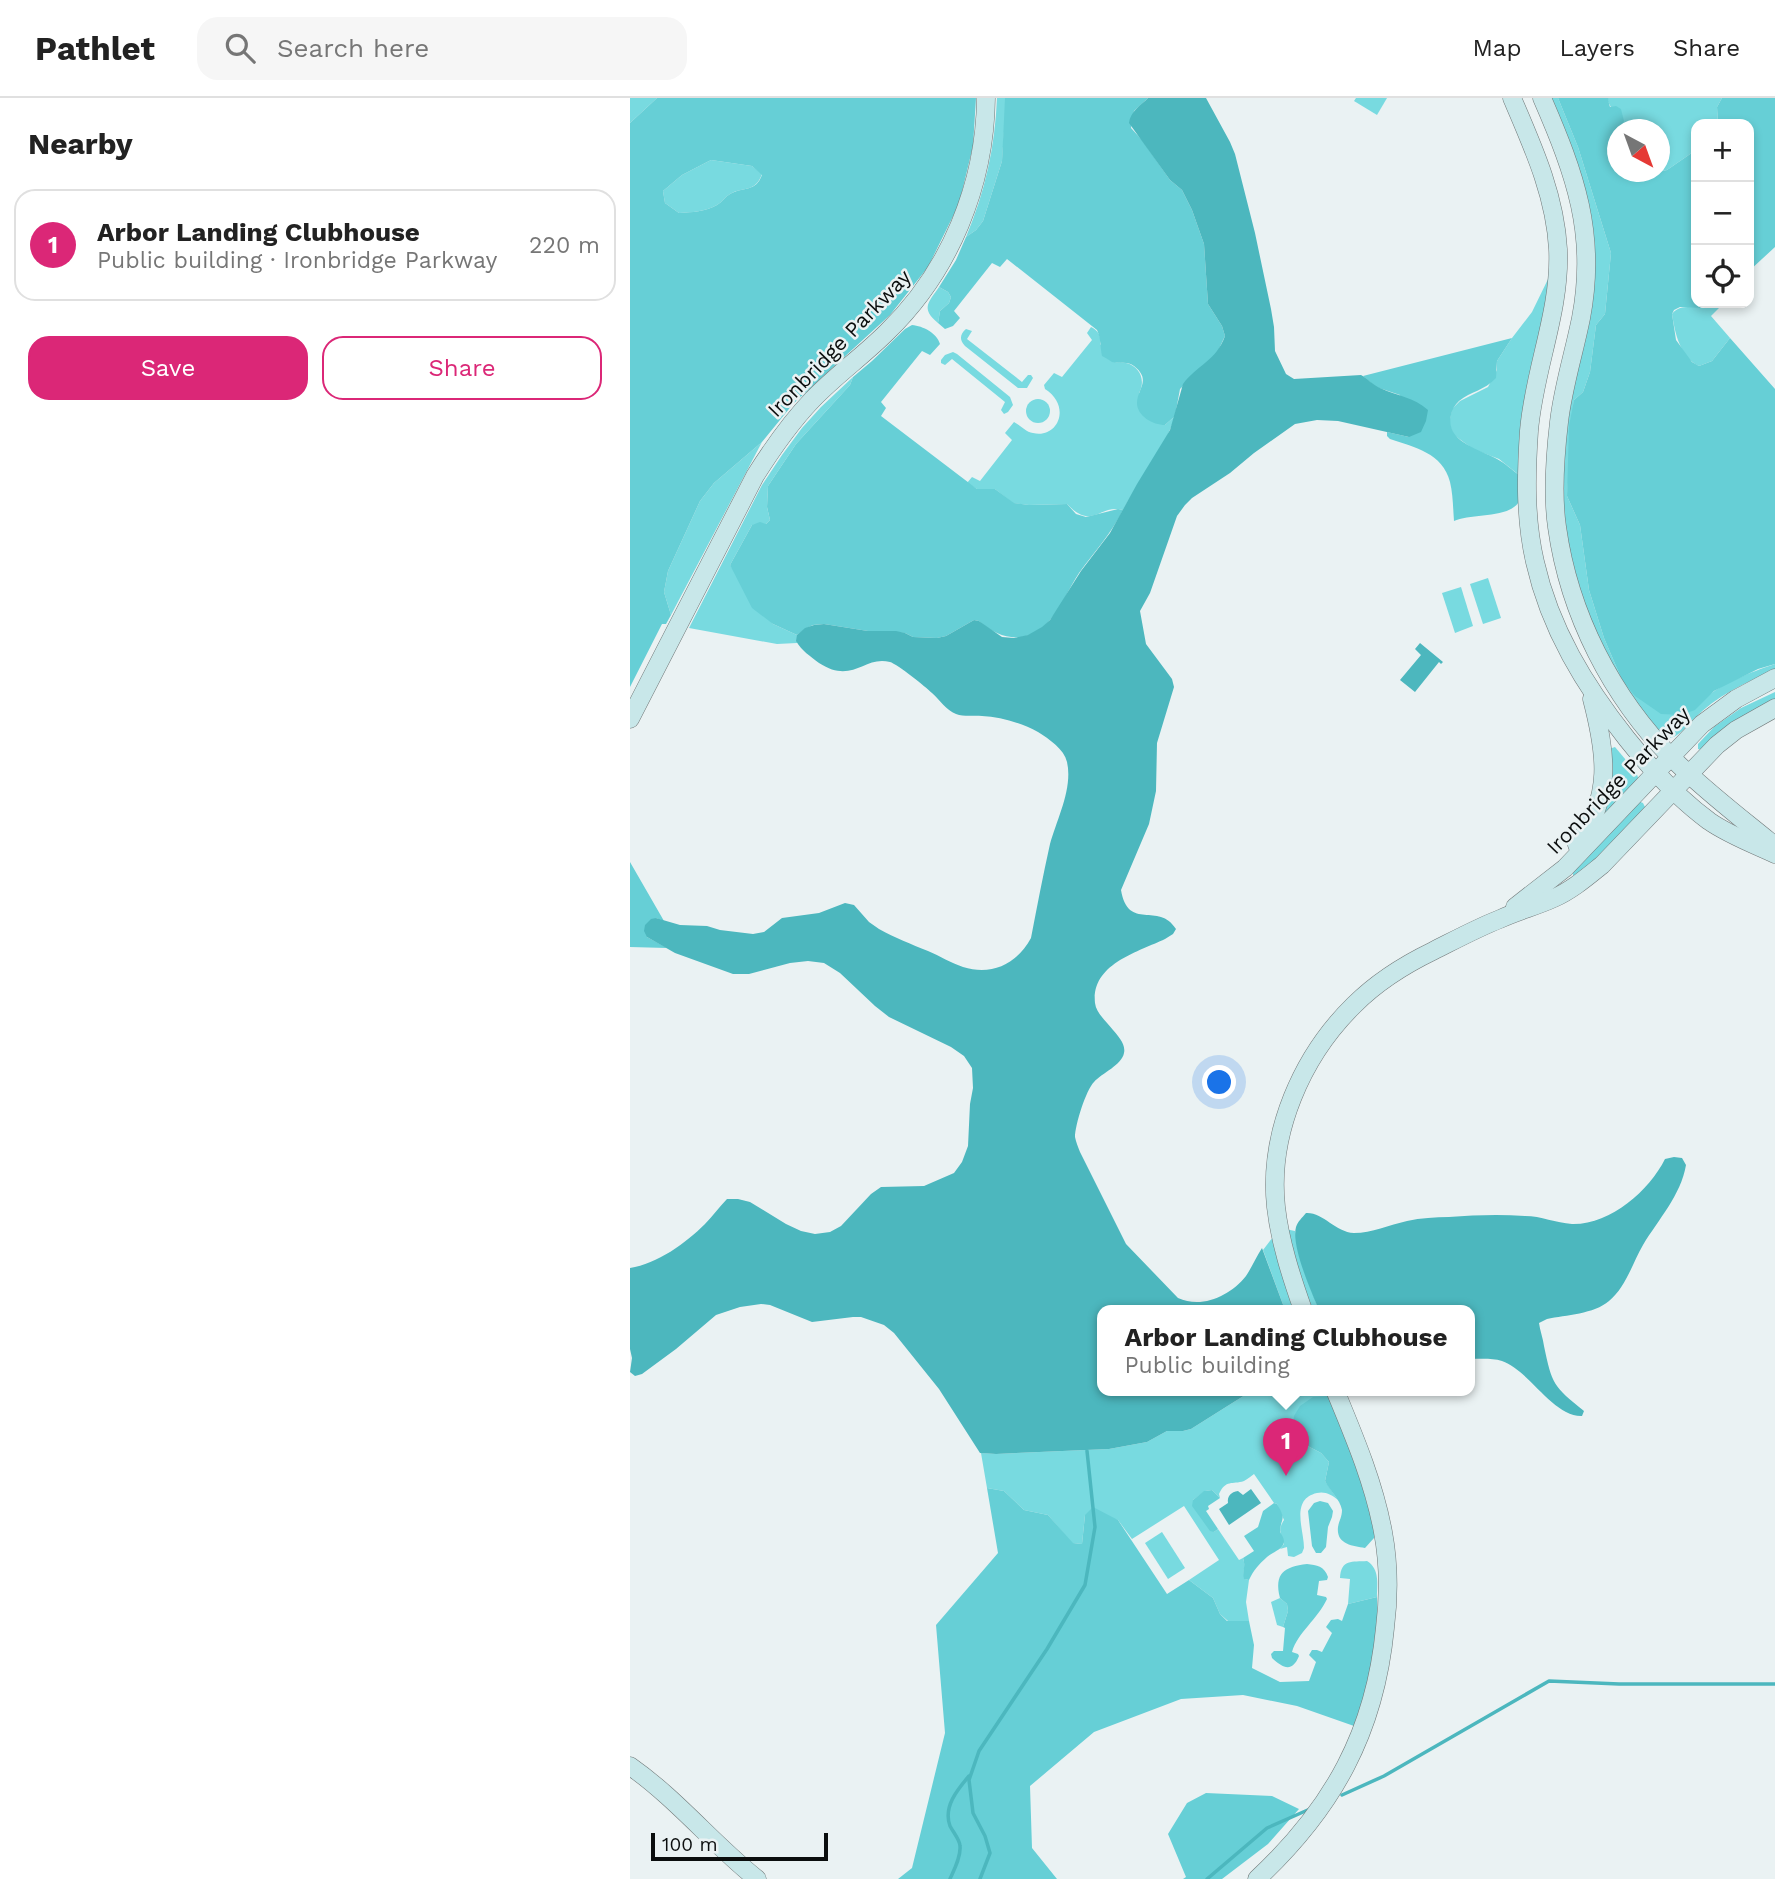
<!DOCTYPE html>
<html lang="en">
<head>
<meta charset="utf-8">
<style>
	:root { --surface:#fff; --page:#f6f6f6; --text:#222; --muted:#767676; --line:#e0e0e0; --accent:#db2777 }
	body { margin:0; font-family:"Work Sans",sans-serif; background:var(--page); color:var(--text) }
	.controls { position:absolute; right:21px; top:21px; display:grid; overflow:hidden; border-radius:14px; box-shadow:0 4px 10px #0003 }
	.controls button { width:63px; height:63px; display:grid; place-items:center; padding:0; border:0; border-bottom:2px solid var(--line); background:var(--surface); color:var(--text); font:35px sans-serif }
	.compass { position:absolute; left:977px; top:21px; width:63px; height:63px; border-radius:50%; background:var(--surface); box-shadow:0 4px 10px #0003; rotate:139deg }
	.scale { position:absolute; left:21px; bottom:18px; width:177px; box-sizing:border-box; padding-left:7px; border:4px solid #0b0e0e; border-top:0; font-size:19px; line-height:24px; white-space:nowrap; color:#0b0e0e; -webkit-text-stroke:5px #eaf2f3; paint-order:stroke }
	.you { position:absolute; left:590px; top:985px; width:24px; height:24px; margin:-18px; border:5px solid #fff; border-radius:50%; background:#1a73e8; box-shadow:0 0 0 10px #1a73e833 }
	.badge { display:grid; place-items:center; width:46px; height:46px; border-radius:50%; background:var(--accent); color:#fff; font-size:23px; font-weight:700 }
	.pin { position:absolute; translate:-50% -58px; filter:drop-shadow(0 2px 4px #0008) }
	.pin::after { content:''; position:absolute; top:37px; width:24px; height:21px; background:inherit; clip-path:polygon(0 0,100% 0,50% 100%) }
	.popup { position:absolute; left:467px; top:1207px; width:378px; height:91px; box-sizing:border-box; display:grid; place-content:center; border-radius:14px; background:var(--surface); filter:drop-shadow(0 2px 5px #0005); font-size:23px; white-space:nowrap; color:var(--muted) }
	.popup b { font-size:26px; color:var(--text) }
	.popup::after { content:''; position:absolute; left:50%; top:100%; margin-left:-14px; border:14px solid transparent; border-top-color:var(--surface) }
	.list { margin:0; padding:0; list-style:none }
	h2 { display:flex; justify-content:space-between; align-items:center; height:91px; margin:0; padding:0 28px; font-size:30px }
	h2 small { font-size:23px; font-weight:400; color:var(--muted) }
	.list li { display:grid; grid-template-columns:46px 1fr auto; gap:21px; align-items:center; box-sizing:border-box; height:112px; margin:0 14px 14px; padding:0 14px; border:2px solid var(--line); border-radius:21px }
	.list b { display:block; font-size:26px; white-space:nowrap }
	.list p { margin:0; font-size:23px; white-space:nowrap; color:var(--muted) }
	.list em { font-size:23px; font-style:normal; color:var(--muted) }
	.actions { display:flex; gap:14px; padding:21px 28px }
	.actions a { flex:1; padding:16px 0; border:2px solid var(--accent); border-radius:21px; text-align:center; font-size:24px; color:var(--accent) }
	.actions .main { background:var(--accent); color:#fff }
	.icon { flex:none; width:38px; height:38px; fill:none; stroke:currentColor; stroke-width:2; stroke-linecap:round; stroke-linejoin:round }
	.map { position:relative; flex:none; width:1145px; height:1781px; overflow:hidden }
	header { display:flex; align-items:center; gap:42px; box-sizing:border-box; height:98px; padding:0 35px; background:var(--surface); border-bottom:2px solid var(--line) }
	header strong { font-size:33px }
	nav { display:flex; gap:38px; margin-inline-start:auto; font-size:24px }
	.search { width:490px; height:63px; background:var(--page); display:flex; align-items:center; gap:18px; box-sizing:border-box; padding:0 24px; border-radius:21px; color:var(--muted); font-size:26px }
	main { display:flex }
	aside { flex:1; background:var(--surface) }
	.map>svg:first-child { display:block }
</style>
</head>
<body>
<header>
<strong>Pathlet</strong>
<div class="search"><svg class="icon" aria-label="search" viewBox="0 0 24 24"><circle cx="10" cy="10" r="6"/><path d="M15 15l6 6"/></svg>Search here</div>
<nav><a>Map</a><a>Layers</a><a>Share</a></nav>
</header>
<main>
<aside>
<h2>Nearby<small></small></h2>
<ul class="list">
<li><span class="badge">1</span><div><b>Arbor Landing Clubhouse</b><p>Public building · Ironbridge Parkway</p></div><em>220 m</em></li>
</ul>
<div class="actions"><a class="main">Save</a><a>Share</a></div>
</aside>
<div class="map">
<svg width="1145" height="1781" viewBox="0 0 1145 1781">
	<rect width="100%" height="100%" fill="#eaf2f3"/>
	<!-- green -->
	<g fill="#78dae0">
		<path d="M0,0H27L0,25Z"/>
		<path d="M367,0H375L376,4L372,63L353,123L346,132L336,139C355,94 365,49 367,0Z"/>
		<path d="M726,0H757L747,17L724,3Z"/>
		<path d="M918,0H928L948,49L981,155L975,216L966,227L960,274L953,294L944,302L937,398L950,427L959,492L974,540L992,582L1051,617C1067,611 1070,604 1083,594C1098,583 1127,572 1145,566V572C1116,584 1086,598 1064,621C1054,630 1048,642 1033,640L1000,601L958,524L935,440L931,397L932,351L964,149L961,117L947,71Z"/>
		<path d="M979,0H1092L1087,9L1088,26H1066V52L1037,72L1024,75L1022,74H1030V32L993,31L977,2Z"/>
		<path d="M81,62L122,68L132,76C125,95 114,88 100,96C95,99 92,104 87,107C75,114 62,114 49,115L35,105L33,93L52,77Z"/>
		<path d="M921,175L889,377L869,361L843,351L824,337L819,326L822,311L830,303L858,289L867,272V263L882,240L902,214Z"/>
		<path d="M309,189L318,194L321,199L319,205L310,213L308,225C290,210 299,204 309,189Z"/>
		<path d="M1081,205H1086L1089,210L1081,218L1100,240L1082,263L1069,268C1050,259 1045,235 1042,216C1052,203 1066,214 1081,205Z"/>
		<path d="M461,229C469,233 471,238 470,246L484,264C485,264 495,265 496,265C510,268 516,283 509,295L535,327L545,318C535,351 510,381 493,412C469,406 463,433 437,406L399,407L383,405L365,391H347L337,385L342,379L350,383L382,342L375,335L384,324C390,327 396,334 403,335C428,341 442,308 415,291L414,287L424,275L432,279L462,242L457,235Z"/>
		<path d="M336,231L342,233L337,241L392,284L398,277H401L403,280L397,290H388L335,248C329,242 330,236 336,231Z"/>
		<path d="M323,254L327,256L380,299L383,307L378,314L374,316L371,312L375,304L322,261L315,267L311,265V262L315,257Z"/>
		<path d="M223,279L220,287L166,346L138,388L137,409L140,422L136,426L122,427L100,467L143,526L167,537V545L147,546L59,530L132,387L152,357L172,330L191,309Z"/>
		<circle cx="408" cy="313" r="12"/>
		<path d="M132,344L41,517L34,494L38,473L70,403L84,385Z"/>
		<path d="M858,480L871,520L853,526L840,486Z"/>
		<path d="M831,489L843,528L825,535L812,495Z"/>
		<path d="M1145,594V602L1072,652L1068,651V646L1084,629L1111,610Z"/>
		<path d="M985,649L1006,674L1009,682L969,722L979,651Z"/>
		<path d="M1008,703L1013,705L1016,711L971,760L945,779L943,777V774Z"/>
		<path d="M650,1130L665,1133L674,1173L689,1212H655L633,1152Z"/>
		<path d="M623,1292H699L701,1298L672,1345L691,1355L699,1364L695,1383L708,1402C702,1397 695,1393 687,1395C660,1401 674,1432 674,1450L672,1455L664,1459L658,1458L657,1449L650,1451L654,1446C650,1436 648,1431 654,1422L647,1406L644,1405L624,1376C621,1378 618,1381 614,1383C602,1387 596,1381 589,1396L590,1400L582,1392L575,1393L563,1402L584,1434L588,1431L609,1462L613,1460C616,1468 612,1473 615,1481L619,1482L616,1504L619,1523H598L590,1516L583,1500L559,1482L589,1462L554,1408L502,1441L488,1422L455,1417L452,1446L442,1445L418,1417L394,1412L374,1393L357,1390L351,1355L366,1356L479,1351L517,1344L537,1333H553L561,1331Z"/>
		<path d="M532,1434L555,1470L538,1481L515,1445Z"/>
		<path d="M737,1463C750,1471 747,1486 747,1499L718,1506L720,1481L710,1480C711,1461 722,1464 737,1463Z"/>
		<path d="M650,1500L657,1506L658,1513L653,1529L647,1527L641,1504Z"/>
	</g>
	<!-- forest -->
	<g fill="#66cfd6" fill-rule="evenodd">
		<path d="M27,0H346L343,48L329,106L298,169L260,217L163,306L132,344L84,385L70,403L38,473L34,494L41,517L36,526H32L0,589V25ZM81,62L122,68L132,77C125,95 114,88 100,96C95,99 92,104 87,107C75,114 62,114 49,115L35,105L33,93L52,77Z"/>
		<path d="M375,0H518L504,13L501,30L512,42L540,82L552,92L562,112L574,146L578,206L592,228L595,238L587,255L550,291L545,318L535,327C523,327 507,318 507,305C507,291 522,282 504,268C498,263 489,266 482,264C479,262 476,260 472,258C470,249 471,240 467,232L377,161L370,169L362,165L324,213L330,220L323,228L315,231L308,225L310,213L319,205L321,199L318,194L309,189L326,162L336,139L346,132L353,123L372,63Z"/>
		<path d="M928,0H979L978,2L980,9L986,8L991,11L994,23L991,30L993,31L988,32V74H1022L1024,75L1037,72L1066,52V205H1081L1073,210L1050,209L1044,212L1042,216L1046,242L1062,264L1069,268L1082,263L1100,240L1145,291V566L1128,571L1084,593L1065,612L1051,617L1031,616L1005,598L992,582L974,540L959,492L950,427L937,398L939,328L944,302L953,294L960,274L966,227L975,216L981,155L948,49Z"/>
		<path d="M1092,0H1145V149L1119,173V26H1088L1087,9Z"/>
		<path d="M282,227C293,228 307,235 310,246L300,257L292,253L251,304L256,310L251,318L347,391H365L384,405L399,407L437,406L446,416L456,419L488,411L493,412C481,436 464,454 449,475C439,490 432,508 420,522C399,547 371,543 349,523L344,522L316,538L307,540L283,539L275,535L238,533L194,526L183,527L175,531L167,537L143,526L122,510L100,467L122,427L130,424L136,426L140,422L137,409L138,388L166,346L220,287L223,279L242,263L275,231Z"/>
		<path d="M882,240L867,263L866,280C854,293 841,293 829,303C825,307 822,311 821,317C815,344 849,351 867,361C875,365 882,372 889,377C889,384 891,393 890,400C886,421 841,415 824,423C823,410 823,396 820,384C813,355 784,349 760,341L757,338V334L779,339L770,297L746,289L733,278Z"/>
		<path d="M0,764L34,823L26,820L17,839L37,850L0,849Z"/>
		<path d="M701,1298L728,1366L746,1436L744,1440L735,1450C722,1448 706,1446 708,1429C709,1423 712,1419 712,1412C710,1401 700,1393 695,1383L699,1364L691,1355L672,1345L663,1328L664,1318L670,1308L683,1299Z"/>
		<path d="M357,1390L374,1393L394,1412L418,1417L443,1445L452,1446L455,1417L463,1409L488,1422L537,1496L559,1482L583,1500L590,1516L597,1523H619L624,1547L622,1570L650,1584L679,1583L686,1564L679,1557L682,1552H687L692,1554L702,1535L696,1529L701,1522L708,1521L712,1523L718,1506L747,1499L748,1522L738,1590L724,1628L667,1608L613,1597L551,1601L464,1634L400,1688L402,1750L427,1781H268L282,1770L315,1635L306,1527L368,1455Z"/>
		<path d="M582,1392L590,1400L578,1408L579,1411L576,1413L588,1431L584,1434L580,1433L562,1408L563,1402L574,1393Z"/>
		<path d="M690,1403L698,1405L703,1413L702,1419L698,1429L696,1449L691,1455H686L682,1448L678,1413L684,1405Z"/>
		<path d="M644,1405L647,1406C657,1423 651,1418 650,1434C652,1438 654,1439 654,1444C653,1452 642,1454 637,1459C629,1466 623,1473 619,1482L614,1481C612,1473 616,1468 613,1460L624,1453L614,1438L628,1429L633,1413Z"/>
		<path d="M677,1466C687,1467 694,1468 698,1479L697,1482L689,1483L687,1497L696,1499L697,1501C687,1522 668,1534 662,1554L668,1556L669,1558C662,1575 653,1570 642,1560L641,1556L644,1553H653L655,1530L653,1529L658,1513L657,1506L650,1500C644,1475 654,1469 677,1466Z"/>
		<path d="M576,1695L642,1698L669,1711L638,1746L592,1781H553L556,1779L538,1736L557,1705Z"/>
	</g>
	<!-- water -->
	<g fill="#4cb7be">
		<path d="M518,0H576L600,44L605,56L625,135L641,211L644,229L645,253L656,276L664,281L731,277C738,281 743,287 750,290C767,298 784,299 798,312L796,323L791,334L779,339L708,323L687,322L665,326L624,355L600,375L562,400L555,407L547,418L520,495L510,513L516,546L542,581L544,589L527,645L526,693L519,726L491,792C498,834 529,803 546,831L543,836L535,841C508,854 461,866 465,905C466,915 477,924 483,932C488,938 496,946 494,955C492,967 472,975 464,984C456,992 445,1027 445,1039C446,1044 448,1049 450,1054L496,1146L548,1200C572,1211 600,1198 616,1178C622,1169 626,1159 632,1150L655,1212H472V1292H623L561,1331L553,1333H537L517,1344L479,1351L366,1356L350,1355L309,1291L264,1235L254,1227L231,1219H223L182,1224L140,1207L131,1206L110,1209L86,1217L46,1251L12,1276L5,1278L0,1274L2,1260L0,1251V1170C27,1166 56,1145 75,1126C83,1118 89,1109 97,1101H108L120,1104L156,1126L171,1133L185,1136L200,1134L211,1128L241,1096L251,1089L294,1088L324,1075L332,1064L338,1048L340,1006L343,990L342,970L334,958L321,949L259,919L245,908L210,875L194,865L178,863L160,865L119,876H103L45,855L17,839L14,833L15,827L21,821L26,820L50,827L77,828L90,832L123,836L134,834L152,820L189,815L215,805L224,807L239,824L249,831C265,840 281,846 298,853C310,858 321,865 333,869C362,878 387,866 401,840C407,809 413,777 420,746C427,721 443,690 437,664C434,651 419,641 408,634C392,625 371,619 352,618C344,617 334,619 326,616C316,612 310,602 302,595C296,589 267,566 260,564C234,557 223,587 189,565C180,558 172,553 166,543L167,537L175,530L184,527L194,526L238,533H266L275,535L283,539L307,540L316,538L344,522L349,523L372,539L384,540L398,537L412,529L420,522L451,473L480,435L507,386L540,332L553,286C567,267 586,263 595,238L592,228L578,206L574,146L562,112L552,92L540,82L499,25C500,14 511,7 518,0Z"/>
		<path d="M790,545L813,564L811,566L809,564L785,594L770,582L791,557L785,551Z"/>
		<path d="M1044,1059L1052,1060L1056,1067C1051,1097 1028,1122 1013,1147C1002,1166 996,1189 979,1203C964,1216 936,1217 917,1221L909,1225C910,1233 913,1240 914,1248C922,1286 923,1288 954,1313L952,1318C923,1319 899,1272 872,1263C862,1260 851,1261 840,1261V1212H689C681,1193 661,1148 666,1129C668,1123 672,1120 676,1115C693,1114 705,1134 724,1135C742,1135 759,1127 777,1123C791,1120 805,1119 819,1119C844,1117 870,1116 895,1118C911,1118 926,1125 942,1126C980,1127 1019,1093 1035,1061Z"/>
		<path d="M621,1391L631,1405L599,1427L589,1411L598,1405C597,1398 601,1394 608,1393L613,1397Z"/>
	</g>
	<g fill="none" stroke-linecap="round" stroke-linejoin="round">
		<!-- stream -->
		<g stroke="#4cb7be" stroke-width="3.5">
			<path d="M712,1697L754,1678L919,1583L989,1586H1145"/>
			<path d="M320,1781C324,1772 331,1759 330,1748C330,1742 323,1734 320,1728C313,1709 327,1692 339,1678"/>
			<path d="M350,1781L360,1755L355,1738L343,1715L339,1682L349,1653L417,1551L455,1487L465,1429L457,1353"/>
			<path d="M577,1781L637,1730L680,1711"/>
		</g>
		<defs>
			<g id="secondary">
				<path d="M882,0C903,49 925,97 928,151C931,213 904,271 899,333C896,377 895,421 905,464C920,531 955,588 997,641C1021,671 1048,700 1079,723C1099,737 1123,746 1145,756"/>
				<path d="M912,0C945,76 967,136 951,220C944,255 933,289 929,324C925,358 922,395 927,429C939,516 982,600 1044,662C1075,693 1111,720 1145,748"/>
				<path d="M0,621L125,378C142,351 160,325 182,302C206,277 233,258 257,234C320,173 355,87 356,0"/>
				<path d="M947,747C983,698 976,655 962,601"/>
				<path d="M885,809L935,770L1072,626L1106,601L1145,580"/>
				<path d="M673,1212C661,1178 650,1144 646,1109C638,1035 672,958 724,907C747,884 774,867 803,853C825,842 847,830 870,821C887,813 907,808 924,800C942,792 957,779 972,767L1087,647L1106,632L1145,610"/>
				<path d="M0,1668C47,1701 83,1746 127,1781"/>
				<path d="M627,1781C703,1710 745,1634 755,1530C759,1498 759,1466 753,1434C744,1385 724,1338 705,1292"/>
			</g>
		</defs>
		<!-- secondary casing -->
		<use href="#secondary" stroke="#707777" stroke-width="19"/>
		<!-- secondary -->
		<use href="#secondary" stroke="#c8e7e9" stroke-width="18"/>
	</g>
	<g text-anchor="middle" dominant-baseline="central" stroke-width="5" stroke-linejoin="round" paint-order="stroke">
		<!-- street labels -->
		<g font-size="21" fill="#0b0e0e" stroke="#eaf2f3">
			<text transform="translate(209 245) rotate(-46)">Ironbridge Parkway</text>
			<text transform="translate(988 682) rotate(-46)">Ironbridge Parkway</text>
		</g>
	</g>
</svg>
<div class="controls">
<button>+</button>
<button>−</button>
<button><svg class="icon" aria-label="locate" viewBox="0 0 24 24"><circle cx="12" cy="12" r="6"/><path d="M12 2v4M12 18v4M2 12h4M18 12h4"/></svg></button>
</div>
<svg class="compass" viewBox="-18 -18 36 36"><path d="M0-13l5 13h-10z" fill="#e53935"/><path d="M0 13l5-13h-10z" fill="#767676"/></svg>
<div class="scale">100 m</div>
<div class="you"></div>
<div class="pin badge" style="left:656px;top:1378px">1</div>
<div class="popup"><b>Arbor Landing Clubhouse</b>Public building</div>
</div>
</main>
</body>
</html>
